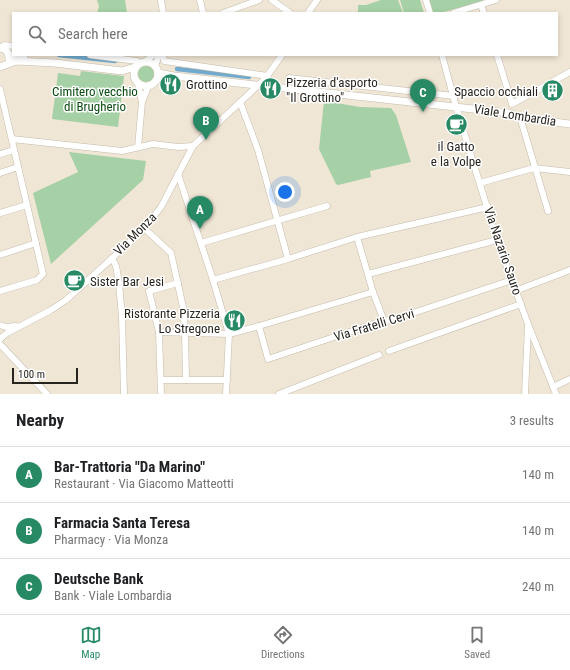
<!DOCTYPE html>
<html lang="en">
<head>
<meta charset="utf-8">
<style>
	:root { --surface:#fff; --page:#f2f2f2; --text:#202124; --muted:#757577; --line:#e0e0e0; --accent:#278a64 }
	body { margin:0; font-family:"Roboto Condensed",sans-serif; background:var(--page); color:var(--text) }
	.scale { position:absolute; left:12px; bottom:10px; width:66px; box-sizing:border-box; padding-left:4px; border:2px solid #28251e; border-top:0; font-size:11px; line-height:14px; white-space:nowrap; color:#28251e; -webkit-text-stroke:3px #fff; paint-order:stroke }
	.you { position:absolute; left:285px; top:192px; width:14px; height:14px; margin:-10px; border:3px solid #fff; border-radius:50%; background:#1a73e8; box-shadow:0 0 0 6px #1a73e833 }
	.badge { display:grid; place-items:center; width:26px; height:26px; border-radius:50%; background:var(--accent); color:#fff; font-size:13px; font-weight:700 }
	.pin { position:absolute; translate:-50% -33px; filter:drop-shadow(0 1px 2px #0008) }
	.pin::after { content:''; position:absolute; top:21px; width:14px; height:12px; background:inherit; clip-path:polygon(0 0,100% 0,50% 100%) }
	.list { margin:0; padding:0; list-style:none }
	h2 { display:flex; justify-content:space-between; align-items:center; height:52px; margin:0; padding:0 16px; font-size:17px }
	h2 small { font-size:13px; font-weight:400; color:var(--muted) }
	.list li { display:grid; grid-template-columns:26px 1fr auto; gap:12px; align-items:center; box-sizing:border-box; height:56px; padding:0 16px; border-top:1px solid var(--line) }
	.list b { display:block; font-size:15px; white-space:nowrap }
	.list p { margin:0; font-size:13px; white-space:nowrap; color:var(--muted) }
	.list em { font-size:13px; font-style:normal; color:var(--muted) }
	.icon { flex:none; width:22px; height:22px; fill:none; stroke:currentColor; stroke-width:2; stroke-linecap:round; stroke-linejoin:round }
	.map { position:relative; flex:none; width:570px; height:394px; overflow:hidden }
	.search { position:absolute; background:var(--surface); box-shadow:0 2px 6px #0003; left:12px; right:12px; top:12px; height:44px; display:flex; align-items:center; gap:10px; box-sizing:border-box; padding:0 14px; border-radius:0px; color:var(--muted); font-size:15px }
	.sheet { height:220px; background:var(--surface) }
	nav { display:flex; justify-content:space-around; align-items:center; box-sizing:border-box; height:56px; border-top:1px solid var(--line); background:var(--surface); font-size:11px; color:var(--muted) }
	nav a { display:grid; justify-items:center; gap:2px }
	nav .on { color:var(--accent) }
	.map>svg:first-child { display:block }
</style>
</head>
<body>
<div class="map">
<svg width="570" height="394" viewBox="0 0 570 394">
	<rect width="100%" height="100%" fill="#f0e6d5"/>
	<!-- green -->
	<g fill="#a6d0a5">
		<path d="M97,0H125L127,13H97L99,6Z"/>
		<path d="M381,0H398L403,13H358V5H366Z"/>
		<path d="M400,0H420L424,13H404Z"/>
		<path d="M427,0H487L440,13H431Z"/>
		<circle cx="146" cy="74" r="8"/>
		<path d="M81,71L124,76L118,127L52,119L58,73L80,76Z"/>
		<path d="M324,101L360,107L391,108L396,115L411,162L370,171L371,177L338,185L336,184L319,149Z"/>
		<path d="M69,152L146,161L143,180L51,264L33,193L78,172Z"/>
	</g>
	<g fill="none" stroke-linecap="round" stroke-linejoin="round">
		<!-- canal -->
		<g stroke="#72aace" stroke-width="4.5">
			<path d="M59,55L115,61"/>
			<path d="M177,69L249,77"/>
		</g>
		<defs>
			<g id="minor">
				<path d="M161,0L163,13"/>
				<path d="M200,0L203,13"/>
				<path d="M272,0L290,13"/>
				<path d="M426,0L430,13"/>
				<path d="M481,5L484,13"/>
				<path d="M223,13L259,0"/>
				<path d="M308,13L317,0"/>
				<path d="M453,13L496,0"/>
				<path d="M1,48L4,45L13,46"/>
				<path d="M90,55L137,61L140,63"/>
				<path d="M163,55L164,61L268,76"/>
				<path d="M442,55L455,103L497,240L528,324L556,394"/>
				<path d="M497,55L512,104L570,72"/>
				<path d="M145,62L153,55"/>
				<path d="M155,66L159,55"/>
				<path d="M289,78L454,96"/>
				<path d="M138,84L142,102L138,147"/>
				<path d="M0,89L43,274L37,280L0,291"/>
				<path d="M142,102L148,87"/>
				<path d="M240,102L258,150L288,259"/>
				<path d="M520,117L548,211"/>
				<path d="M12,139L122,151L153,144L178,147L193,146"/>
				<path d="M0,154L14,150"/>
				<path d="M0,173L18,167"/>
				<path d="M178,174L213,280L229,334L226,394"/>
				<path d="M480,183L534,168L570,172"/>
				<path d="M0,213L27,205"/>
				<path d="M144,228L171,253L183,307L185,332L186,380"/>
				<path d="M357,237L373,292L384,321"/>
				<path d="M201,243L327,206"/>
				<path d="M0,255L36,243"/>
				<path d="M112,258L116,266L119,283L122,317L124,394"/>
				<path d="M368,274L497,240"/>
				<path d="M213,280L288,259L357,237L488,207"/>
				<path d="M515,291L570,270"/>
				<path d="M0,325L6,327L16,326"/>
				<path d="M259,326L268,359L376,323L398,318L512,280"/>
				<path d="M159,332L229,334L259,326L373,292"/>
				<path d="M0,339L7,333L51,310L66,300L141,232L161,207L193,146L265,79L282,55"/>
				<path d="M0,344L47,394"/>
				<path d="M389,351L521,304"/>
				<path d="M161,380H227"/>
				<path d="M553,387L570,379"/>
				<path d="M161,394L159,332L149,291L178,283"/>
				<path d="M279,394L379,355"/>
				<path d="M525,394L528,327"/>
			</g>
			<g id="major">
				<path d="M0,48C7,49 9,53 9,59"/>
				<path d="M9,55L24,58"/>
				<circle cx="146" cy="74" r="12"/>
				<path d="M0,67L16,61L55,63L122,71L135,67"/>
				<path d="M158,73L174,76L509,113L523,118L570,124"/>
			</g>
		</defs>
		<!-- minor casing -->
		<use href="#minor" stroke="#c4bbab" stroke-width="7"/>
		<!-- major casing -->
		<use href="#major" stroke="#c4bbab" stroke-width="8"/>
		<!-- minor -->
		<use href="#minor" stroke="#fff" stroke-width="6"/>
		<!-- major -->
		<use href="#major" stroke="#fff" stroke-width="7"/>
	</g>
	<!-- icons -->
	<defs>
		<symbol id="restaurant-disc" viewBox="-11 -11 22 22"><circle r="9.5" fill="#278a64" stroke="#fff"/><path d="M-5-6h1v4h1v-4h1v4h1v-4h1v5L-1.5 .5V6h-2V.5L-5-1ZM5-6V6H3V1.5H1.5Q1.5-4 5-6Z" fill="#fff"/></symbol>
		<symbol id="building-disc" viewBox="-11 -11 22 22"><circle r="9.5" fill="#278a64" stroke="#fff"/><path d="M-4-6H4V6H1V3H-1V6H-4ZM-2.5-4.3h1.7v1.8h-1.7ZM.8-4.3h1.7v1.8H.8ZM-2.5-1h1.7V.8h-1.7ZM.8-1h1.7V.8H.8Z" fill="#fff"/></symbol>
		<symbol id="cafe-disc" viewBox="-11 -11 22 22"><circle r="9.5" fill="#278a64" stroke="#fff"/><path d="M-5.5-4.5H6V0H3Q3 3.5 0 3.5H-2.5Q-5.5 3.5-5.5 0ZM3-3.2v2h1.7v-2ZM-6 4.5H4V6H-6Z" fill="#fff"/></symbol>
	</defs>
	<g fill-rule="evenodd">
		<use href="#restaurant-disc" x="158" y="72" width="25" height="25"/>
		<use href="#restaurant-disc" x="258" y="76" width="25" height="25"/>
		<use href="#building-disc" x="540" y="78" width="25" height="25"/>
		<use href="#cafe-disc" x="444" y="112" width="25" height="25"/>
		<use href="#cafe-disc" x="62" y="268" width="25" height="25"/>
		<use href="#restaurant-disc" x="222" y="308" width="25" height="25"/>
	</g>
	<g text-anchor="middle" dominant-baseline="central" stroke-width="3" stroke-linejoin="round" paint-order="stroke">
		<!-- poi labels -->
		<g font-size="13" fill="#28251e" stroke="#fff" text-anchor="start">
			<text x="286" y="82">Pizzeria d'asporto<tspan x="286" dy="15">"Il Grottino"</tspan></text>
			<text x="186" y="84">Grottino</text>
			<text x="538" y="91" text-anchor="end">Spaccio occhiali</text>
			<text x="456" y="146" text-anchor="middle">il Gatto<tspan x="456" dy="15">e la Volpe</tspan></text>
			<text x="90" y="281">Sister Bar Jesi</text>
			<text x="220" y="313" text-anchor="end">Ristorante Pizzeria<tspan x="220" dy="15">Lo Stregone</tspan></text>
		</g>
		<!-- park labels -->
		<g font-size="13" fill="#0a4b11" stroke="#fff">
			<text x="95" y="91">Cimitero vecchio<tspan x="95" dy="15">di Brugherio</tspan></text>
		</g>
		<!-- street labels -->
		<g font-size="13" fill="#28251e" stroke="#fff">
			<text transform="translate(515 115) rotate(9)">Viale Lombardia</text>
			<text transform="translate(135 234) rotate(-45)">Via Monza</text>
			<text transform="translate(503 251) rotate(71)">Via Nazario Sauro</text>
			<text transform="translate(374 325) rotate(-17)">Via Fratelli Cervi</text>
		</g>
	</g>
</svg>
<div class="scale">100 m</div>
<div class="you"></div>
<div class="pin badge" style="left:200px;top:229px">A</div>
<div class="pin badge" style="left:206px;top:140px">B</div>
<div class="pin badge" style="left:423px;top:112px">C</div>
<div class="search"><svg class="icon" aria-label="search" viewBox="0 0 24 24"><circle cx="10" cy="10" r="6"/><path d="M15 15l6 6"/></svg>Search here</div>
</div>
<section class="sheet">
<h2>Nearby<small>3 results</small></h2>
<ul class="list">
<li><span class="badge">A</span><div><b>Bar-Trattoria &quot;Da Marino&quot;</b><p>Restaurant · Via Giacomo Matteotti</p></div><em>140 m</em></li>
<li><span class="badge">B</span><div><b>Farmacia Santa Teresa</b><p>Pharmacy · Via Monza</p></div><em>140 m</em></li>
<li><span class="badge">C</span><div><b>Deutsche Bank</b><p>Bank · Viale Lombardia</p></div><em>240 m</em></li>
</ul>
</section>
<nav>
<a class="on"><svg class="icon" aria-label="map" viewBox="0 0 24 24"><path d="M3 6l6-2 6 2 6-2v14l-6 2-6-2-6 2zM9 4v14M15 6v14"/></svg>Map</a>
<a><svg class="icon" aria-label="directions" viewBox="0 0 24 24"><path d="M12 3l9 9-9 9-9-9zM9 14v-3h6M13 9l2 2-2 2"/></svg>Directions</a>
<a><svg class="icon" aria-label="saved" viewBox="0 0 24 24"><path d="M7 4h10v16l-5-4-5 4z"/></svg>Saved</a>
</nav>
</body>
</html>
